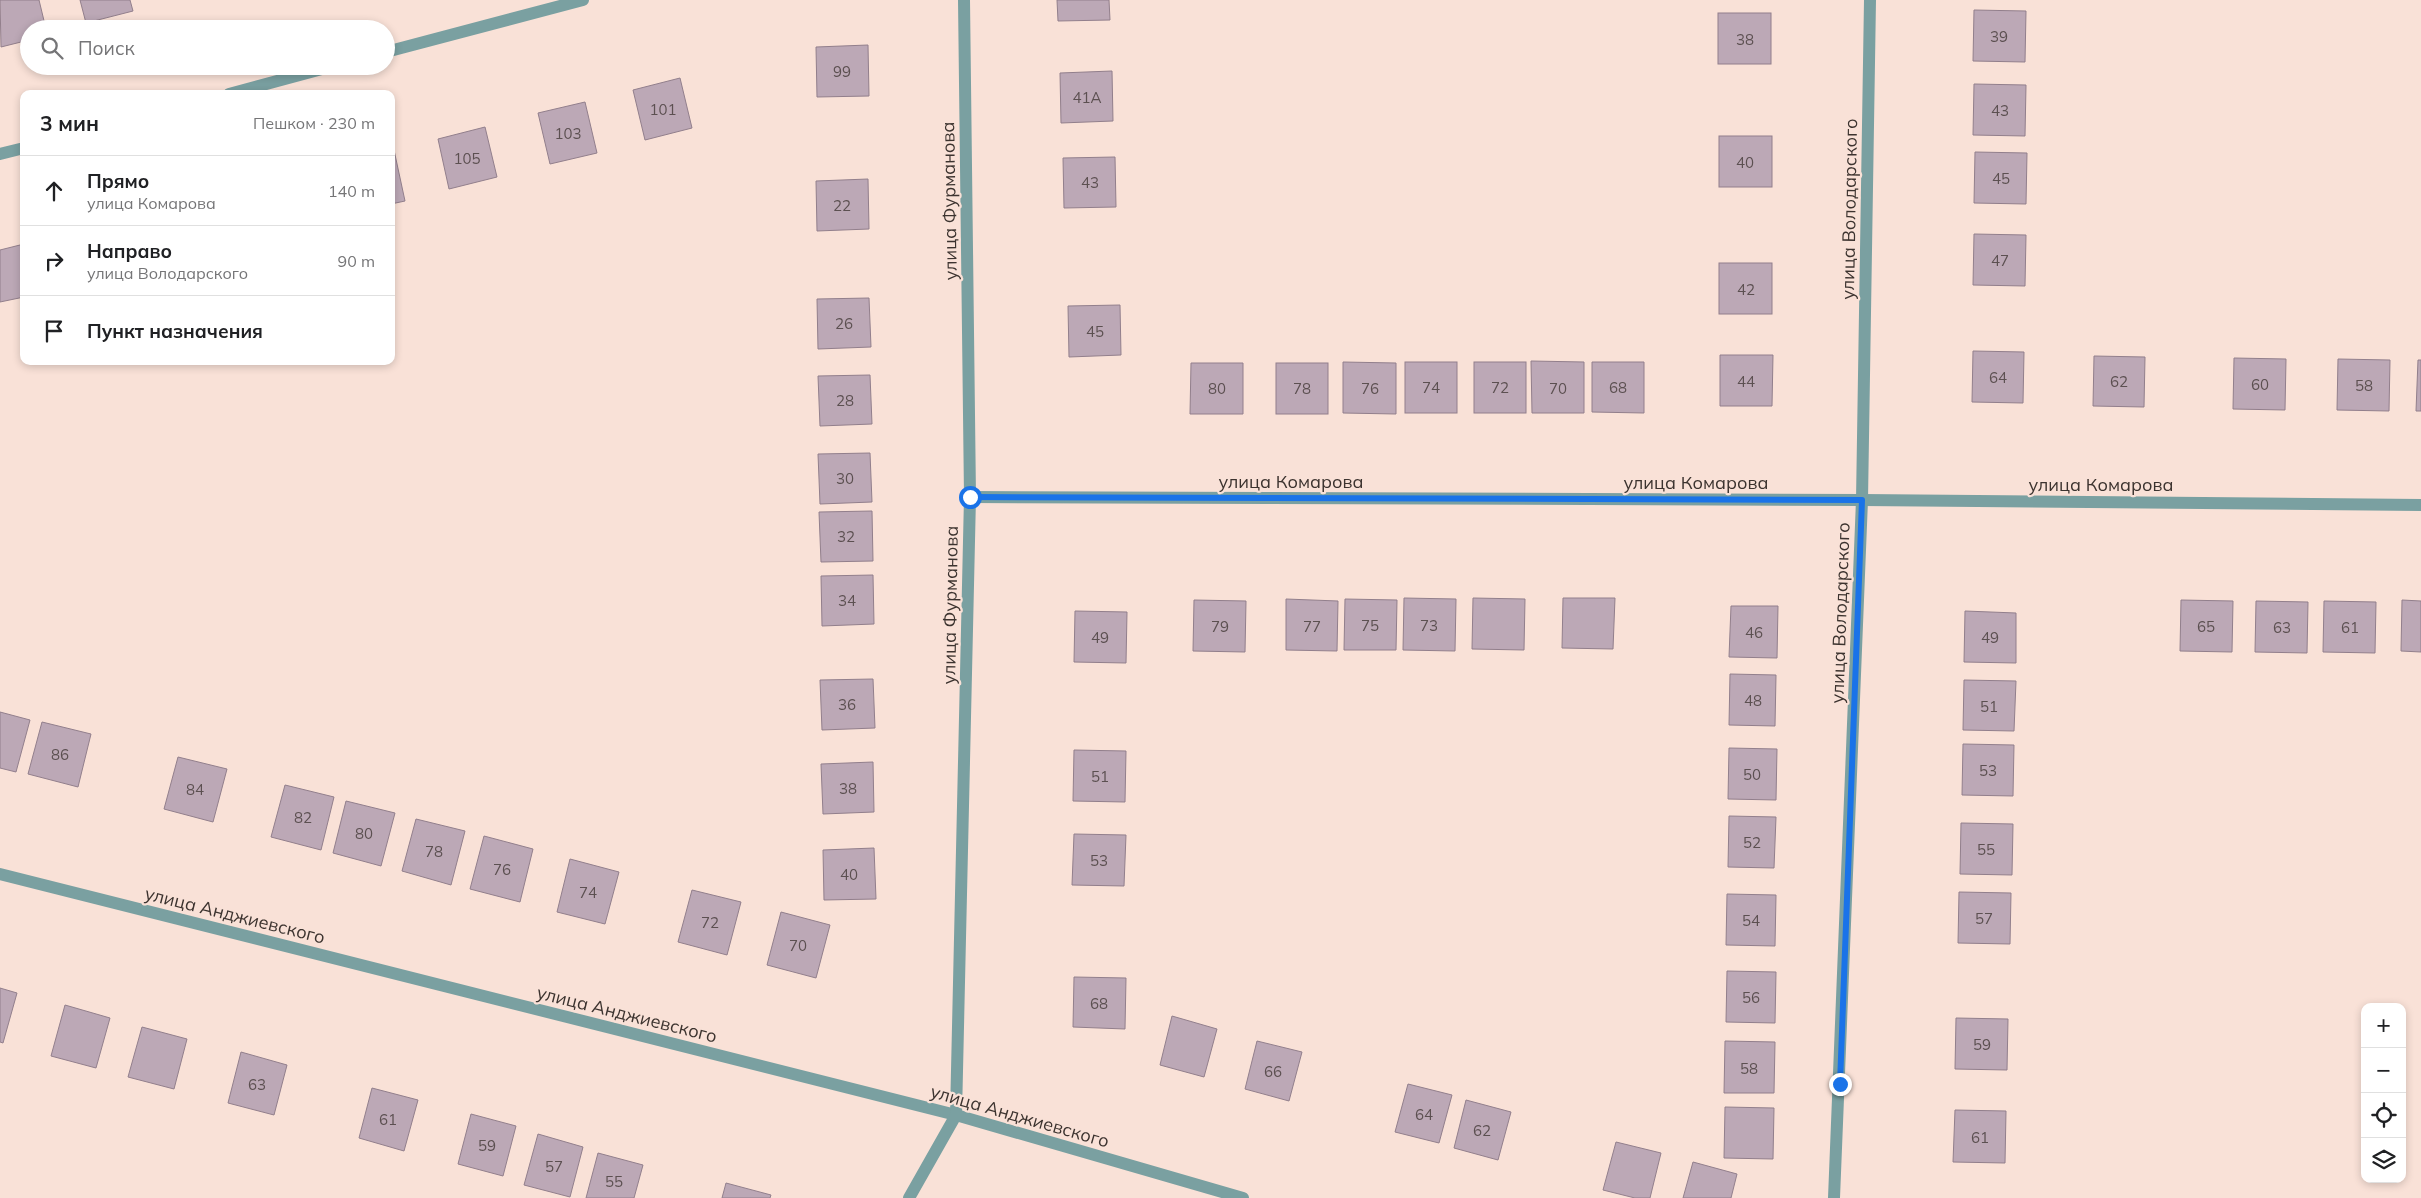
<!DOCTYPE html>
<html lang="ru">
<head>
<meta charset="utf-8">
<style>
	:root { --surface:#fff; --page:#f2f2f2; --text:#202124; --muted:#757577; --line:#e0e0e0 }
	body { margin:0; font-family:Mulish,sans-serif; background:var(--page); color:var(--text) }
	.controls { position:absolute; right:15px; bottom:15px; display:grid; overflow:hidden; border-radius:10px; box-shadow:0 2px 8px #0003 }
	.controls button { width:45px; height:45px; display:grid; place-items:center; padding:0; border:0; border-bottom:1px solid var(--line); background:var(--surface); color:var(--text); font:25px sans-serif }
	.stop { position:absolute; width:15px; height:15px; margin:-11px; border:4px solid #1a73e8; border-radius:50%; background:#fff }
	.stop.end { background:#1a73e8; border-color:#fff; box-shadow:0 1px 5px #0008 }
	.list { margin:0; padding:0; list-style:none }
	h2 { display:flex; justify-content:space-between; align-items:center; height:65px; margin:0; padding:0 20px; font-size:21px }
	h2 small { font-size:16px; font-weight:400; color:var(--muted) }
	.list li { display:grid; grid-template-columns:32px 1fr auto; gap:15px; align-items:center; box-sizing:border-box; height:70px; padding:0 20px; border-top:1px solid var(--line) }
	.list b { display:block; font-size:19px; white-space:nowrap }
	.list p { margin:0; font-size:16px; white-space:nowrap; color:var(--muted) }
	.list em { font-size:16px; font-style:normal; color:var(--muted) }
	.icon { flex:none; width:28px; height:28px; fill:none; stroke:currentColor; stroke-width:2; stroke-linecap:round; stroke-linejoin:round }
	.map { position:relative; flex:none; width:2421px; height:1198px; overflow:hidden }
	.search { position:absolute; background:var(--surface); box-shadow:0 2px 8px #0003; left:20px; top:20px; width:375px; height:55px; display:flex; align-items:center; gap:12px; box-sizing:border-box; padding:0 18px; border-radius:28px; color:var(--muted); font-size:19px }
	.panel { position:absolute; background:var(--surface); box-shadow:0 2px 8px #0003; left:20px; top:90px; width:375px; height:275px; border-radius:10px }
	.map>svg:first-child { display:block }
</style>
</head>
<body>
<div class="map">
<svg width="2421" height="1198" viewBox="0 0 2421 1198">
	<rect width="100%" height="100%" fill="#f9e1d7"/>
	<!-- building -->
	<g fill="#bca8b6" stroke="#927f8c">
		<path d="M0,0H39L46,29H29V40L1,47Z"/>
		<path d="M80,0H130L133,11L86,23Z"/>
		<path d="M1057,0H1109L1110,20L1058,21Z"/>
		<path d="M1974,10L2026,11L2025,62L1973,61Z"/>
		<rect x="1718" y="13" width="53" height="51"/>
		<path d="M868,45L869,96L817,97L816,47Z"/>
		<path d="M1112,71L1113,121L1061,123L1060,73Z"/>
		<path d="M680,78L692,128L645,140L633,90Z"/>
		<path d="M1974,84L2026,85L2025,136L1973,135Z"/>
		<path d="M585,102L597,153L550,164L538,113Z"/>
		<path d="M485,127L497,177L449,189L438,139Z"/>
		<rect x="1719" y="136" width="53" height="51"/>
		<path d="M394,150L405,201L391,204V151Z"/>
		<path d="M1975,152L2027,153L2026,204L1974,203Z"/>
		<path d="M1115,157L1116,207L1064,208L1063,158Z"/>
		<path d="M868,179L869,229L817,231L816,181Z"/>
		<path d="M1974,234L2026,235L2025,286L1973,285Z"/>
		<path d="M24,244V297L0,302V250Z"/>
		<rect x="1719" y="263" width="53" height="51"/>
		<path d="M869,298L871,347L818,349L817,299Z"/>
		<path d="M1120,305L1121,355L1069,357L1068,306Z"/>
		<path d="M1973,351L2024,352L2023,403L1972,402Z"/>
		<path d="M1720,355H1773L1772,406H1720Z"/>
		<path d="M2094,356L2145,357L2144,407L2093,406Z"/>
		<path d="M2234,358L2286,359L2285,410L2233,409Z"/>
		<path d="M2338,359L2390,360L2389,411L2337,410Z"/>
		<path d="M2418,360H2421V411H2416Z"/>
		<path d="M1531,361L1584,362V413H1532Z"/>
		<path d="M1343,362L1396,363V414L1343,413Z"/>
		<rect x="1405" y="362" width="52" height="51"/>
		<rect x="1474" y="362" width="52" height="51"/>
		<path d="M1592,362H1644V413L1592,412Z"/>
		<path d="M1191,363H1243V414H1190Z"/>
		<rect x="1276" y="363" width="52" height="51"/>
		<path d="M870,375L872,424L820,426L818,376Z"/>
		<path d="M870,453L872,502L820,504L818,454Z"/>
		<path d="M872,511L873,561L821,562L819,512Z"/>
		<path d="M873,575L874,624L822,626L821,576Z"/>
		<path d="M1404,598L1456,599L1455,651L1403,650Z"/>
		<path d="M1473,598L1525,599L1524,650L1472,649Z"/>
		<path d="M1563,598H1615L1613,649L1562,648Z"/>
		<path d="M1286,599L1338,601L1337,651L1286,650Z"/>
		<path d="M1345,599L1397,600L1396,650H1344Z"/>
		<path d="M1194,600L1246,601L1245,652L1193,651Z"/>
		<path d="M2181,600L2233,601L2232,652L2180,651Z"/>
		<path d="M2402,600L2421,601V652L2401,651Z"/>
		<path d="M2256,601L2308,602L2307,653L2255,652Z"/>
		<path d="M2324,601L2376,602L2375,653L2323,652Z"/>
		<path d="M1731,606H1778L1777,658L1729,657Z"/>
		<path d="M1075,611L1127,612L1126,663L1074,662Z"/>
		<path d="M1965,611L2016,613V663L1964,662Z"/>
		<path d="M1730,674L1776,675L1775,726L1729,725Z"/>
		<path d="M873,679L875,728L822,730L820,680Z"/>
		<path d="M1964,680L2016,681L2014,731L1963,730Z"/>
		<path d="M0,712L30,720L16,772L0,768Z"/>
		<path d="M42,722L91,734L78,787L28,774Z"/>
		<path d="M1963,744L2014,745L2013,796L1962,795Z"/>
		<path d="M1729,748L1777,749L1776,800L1728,799Z"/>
		<path d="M1074,750L1126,751L1125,802L1073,801Z"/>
		<path d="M178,757L227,769L213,822L164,809Z"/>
		<path d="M873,762L874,812L823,814L821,764Z"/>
		<path d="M285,785L334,797L321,850L271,837Z"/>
		<path d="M346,801L395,813L381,866L333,853Z"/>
		<path d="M1729,816L1776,817L1774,868L1728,867Z"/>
		<path d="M416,819L465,831L451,885L402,871Z"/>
		<path d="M1961,823L2013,824L2012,875L1960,874Z"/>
		<path d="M1074,834L1126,835L1124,886L1072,885Z"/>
		<path d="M484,836L533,849L520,902L470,889Z"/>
		<path d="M874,848L876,899L824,900L823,850Z"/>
		<path d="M570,859L619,872L605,924L557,912Z"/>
		<path d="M692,890L741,902L727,955L678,942Z"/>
		<path d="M1959,892L2011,893L2010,944L1958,943Z"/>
		<path d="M1727,894L1776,895L1775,946L1726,945Z"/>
		<path d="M781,912L830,925L816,978L767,965Z"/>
		<path d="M1727,971L1776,972L1775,1023L1726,1022Z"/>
		<path d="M1074,977L1126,978L1125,1029L1073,1027Z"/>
		<path d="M0,988L17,993L3,1043L0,1042Z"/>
		<path d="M65,1005L110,1018L96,1068L51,1056Z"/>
		<path d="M1172,1016L1217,1029L1204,1077L1160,1065Z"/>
		<path d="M1956,1018L2008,1019L2007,1070L1955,1069Z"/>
		<path d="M142,1027L187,1039L174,1089L128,1077Z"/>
		<path d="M1257,1041L1302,1052L1289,1101L1245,1089Z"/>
		<path d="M1725,1041L1775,1042L1774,1093H1724Z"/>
		<path d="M241,1052L287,1065L274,1115L228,1103Z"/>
		<path d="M1408,1084L1452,1095L1439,1143L1395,1132Z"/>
		<path d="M372,1088L418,1100L404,1151L359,1138Z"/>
		<path d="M1466,1100L1511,1112L1498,1160L1454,1148Z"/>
		<path d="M1725,1107L1774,1108L1773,1159L1724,1158Z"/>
		<path d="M1955,1110L2006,1111L2005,1163L1953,1162Z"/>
		<path d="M471,1114L516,1126L503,1176L458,1164Z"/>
		<path d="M538,1134L583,1147L570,1197L524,1185Z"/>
		<path d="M1616,1142L1661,1153L1650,1198H1635L1603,1190Z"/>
		<path d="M598,1153L643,1165L634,1198H586Z"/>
		<path d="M1693,1162L1737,1174L1731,1198H1683Z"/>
		<path d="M726,1183L771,1195L770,1198H722Z"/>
	</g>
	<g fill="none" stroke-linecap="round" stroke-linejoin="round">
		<!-- minor -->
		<g stroke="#7aa0a1" stroke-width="12">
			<path d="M386,52L583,0"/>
			<path d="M229,94L333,66"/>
			<path d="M0,154L24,148"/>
			<path d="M970,497L1862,500L2421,505"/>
			<path d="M0,874L956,1115L1243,1198"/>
			<path d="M909,1198L956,1115L970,497L964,0"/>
			<path d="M1834,1198L1862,500L1870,0"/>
		</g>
	</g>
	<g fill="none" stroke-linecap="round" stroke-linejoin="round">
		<!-- route -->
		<path stroke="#1a73e8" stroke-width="6" d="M970,497L1862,500L1840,1084"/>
	</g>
	<g text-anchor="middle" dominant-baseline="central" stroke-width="4.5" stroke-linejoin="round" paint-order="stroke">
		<!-- number labels -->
		<g font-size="15" fill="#5c5051">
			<text x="1999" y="36">39</text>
			<text x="1745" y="39">38</text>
			<text x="842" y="71">99</text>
			<text x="1087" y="97">41A</text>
			<text x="663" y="109">101</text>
			<text x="2000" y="110">43</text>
			<text x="568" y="133">103</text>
			<text x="467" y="158">105</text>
			<text x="1745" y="162">40</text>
			<text x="2001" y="178">45</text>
			<text x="1090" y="182">43</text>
			<text x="842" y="205">22</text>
			<text x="2000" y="260">47</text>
			<text x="1746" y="289">42</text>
			<text x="844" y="323">26</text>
			<text x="1095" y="331">45</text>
			<text x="1998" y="377">64</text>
			<text x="1746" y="381">44</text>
			<text x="2119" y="381">62</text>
			<text x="2260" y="384">60</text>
			<text x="2364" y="385">58</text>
			<text x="1431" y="387">74</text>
			<text x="1500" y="387">72</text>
			<text x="1618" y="387">68</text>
			<text x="1217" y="388">80</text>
			<text x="1302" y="388">78</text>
			<text x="1370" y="388">76</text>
			<text x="1558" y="388">70</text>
			<text x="845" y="400">28</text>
			<text x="845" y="478">30</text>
			<text x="846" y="536">32</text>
			<text x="847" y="600">34</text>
			<text x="1370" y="625">75</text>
			<text x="1429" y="625">73</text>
			<text x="1220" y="626">79</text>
			<text x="1312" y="626">77</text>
			<text x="2206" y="626">65</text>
			<text x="2282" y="627">63</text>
			<text x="2350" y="627">61</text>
			<text x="1754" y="632">46</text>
			<text x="1100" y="637">49</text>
			<text x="1990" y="637">49</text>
			<text x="1753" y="700">48</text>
			<text x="847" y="704">36</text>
			<text x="1989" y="706">51</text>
			<text x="60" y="754">86</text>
			<text x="1988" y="770">53</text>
			<text x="1752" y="774">50</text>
			<text x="1100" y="776">51</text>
			<text x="848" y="788">38</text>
			<text x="195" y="789">84</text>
			<text x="303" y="817">82</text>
			<text x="364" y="833">80</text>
			<text x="1752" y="842">52</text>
			<text x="1986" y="849">55</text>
			<text x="434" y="851">78</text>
			<text x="1099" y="860">53</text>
			<text x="502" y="869">76</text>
			<text x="849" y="874">40</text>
			<text x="588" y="892">74</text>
			<text x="1984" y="918">57</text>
			<text x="1751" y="920">54</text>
			<text x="710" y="922">72</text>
			<text x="798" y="945">70</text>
			<text x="1751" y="997">56</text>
			<text x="1099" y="1003">68</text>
			<text x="1982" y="1044">59</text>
			<text x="1749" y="1068">58</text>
			<text x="1273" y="1071">66</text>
			<text x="257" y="1084">63</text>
			<text x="1424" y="1114">64</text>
			<text x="388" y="1119">61</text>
			<text x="1482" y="1130">62</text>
			<text x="1980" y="1137">61</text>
			<text x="487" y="1145">59</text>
			<text x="554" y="1166">57</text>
			<text x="614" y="1181">55</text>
		</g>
		<!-- street labels -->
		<g font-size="18" fill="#3c332f" stroke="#f9e1d7">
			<text transform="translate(949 201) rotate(-91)">улица Фурманова</text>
			<text transform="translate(1849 209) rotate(-89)">улица Володарского</text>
			<text x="1291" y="481">улица Комарова</text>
			<text x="1696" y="482">улица Комарова</text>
			<text x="2101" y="484">улица Комарова</text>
			<text transform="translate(950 605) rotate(-89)">улица Фурманова</text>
			<text transform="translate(1840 613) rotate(-88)">улица Володарского</text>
			<text transform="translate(235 915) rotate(14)">улица Анджиевского</text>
			<text transform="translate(627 1014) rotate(14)">улица Анджиевского</text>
			<text transform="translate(1020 1116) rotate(16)">улица Анджиевского</text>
		</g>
	</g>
</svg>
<div class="controls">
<button>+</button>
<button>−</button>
<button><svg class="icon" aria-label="locate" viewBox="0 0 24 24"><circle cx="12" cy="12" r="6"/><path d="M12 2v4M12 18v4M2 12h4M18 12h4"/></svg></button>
<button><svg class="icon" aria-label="layers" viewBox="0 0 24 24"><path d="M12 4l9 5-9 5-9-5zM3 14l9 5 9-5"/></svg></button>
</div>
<div class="stop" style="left:970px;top:497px"></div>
<div class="stop end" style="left:1840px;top:1084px"></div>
<div class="search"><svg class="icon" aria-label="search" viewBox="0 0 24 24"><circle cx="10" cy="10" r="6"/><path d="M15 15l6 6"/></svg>Поиск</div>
<section class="panel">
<h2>3 мин<small>Пешком · 230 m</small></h2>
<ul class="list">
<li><svg class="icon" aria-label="ahead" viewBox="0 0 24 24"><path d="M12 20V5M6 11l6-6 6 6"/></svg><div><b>Прямо</b><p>улица Комарова</p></div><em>140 m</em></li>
<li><svg class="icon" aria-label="right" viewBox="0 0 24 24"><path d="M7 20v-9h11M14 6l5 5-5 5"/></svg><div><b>Направо</b><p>улица Володарского</p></div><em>90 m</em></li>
<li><svg class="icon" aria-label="arrive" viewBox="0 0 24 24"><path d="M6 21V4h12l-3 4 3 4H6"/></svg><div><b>Пункт назначения</b></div></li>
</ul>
</section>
</div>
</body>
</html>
